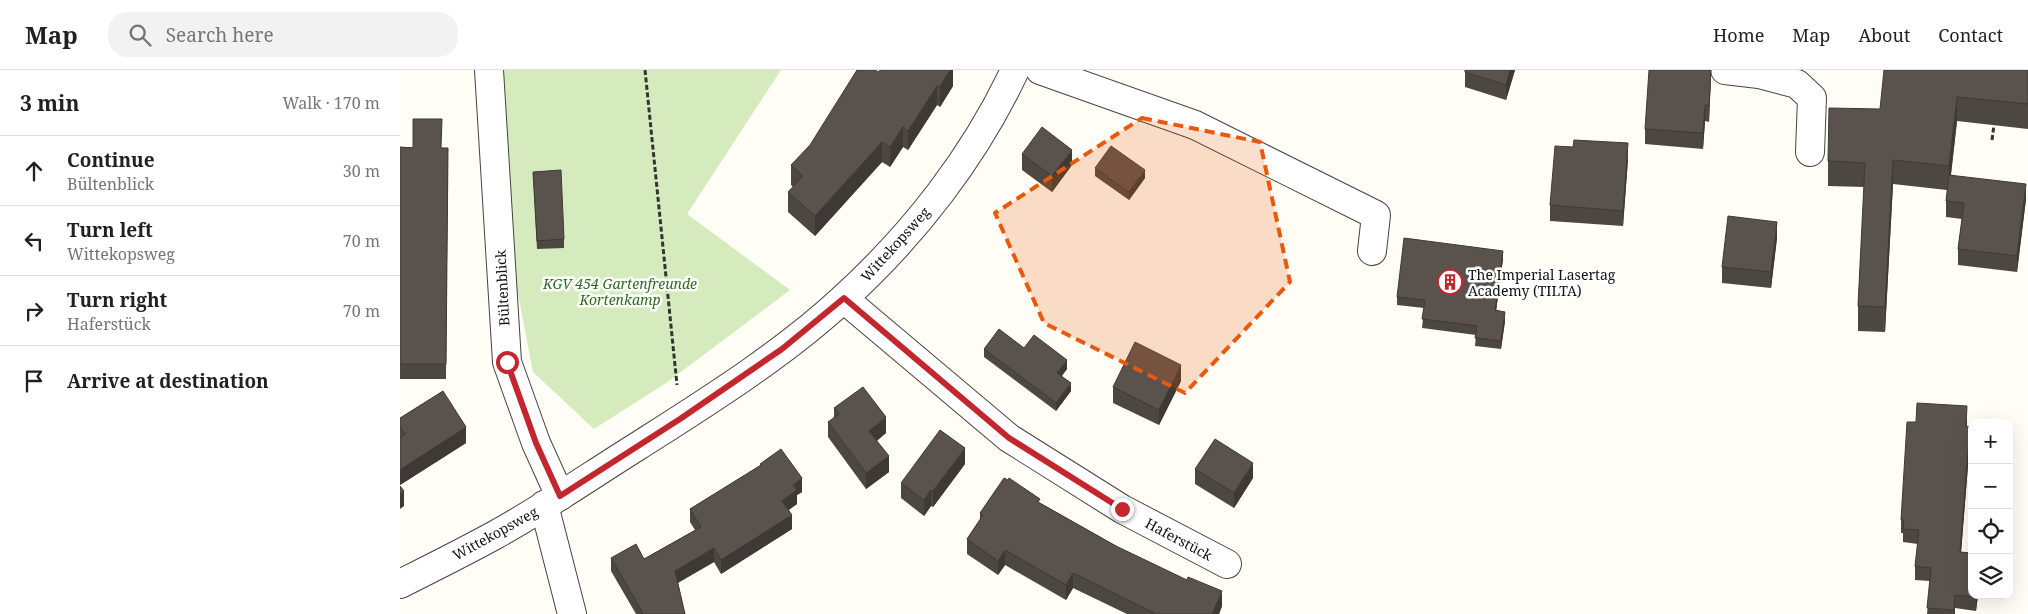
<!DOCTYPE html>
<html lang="en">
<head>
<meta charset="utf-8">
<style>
	:root { --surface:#fff; --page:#f2f2f2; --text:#202124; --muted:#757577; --line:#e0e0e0 }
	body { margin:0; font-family:"Noto Serif",serif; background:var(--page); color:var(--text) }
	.controls { position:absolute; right:15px; bottom:15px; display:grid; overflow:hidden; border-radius:10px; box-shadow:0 5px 20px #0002 }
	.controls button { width:45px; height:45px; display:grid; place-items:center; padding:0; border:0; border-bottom:1px solid var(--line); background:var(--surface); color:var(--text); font:25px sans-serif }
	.stop { position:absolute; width:15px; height:15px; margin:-11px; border:4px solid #c4262e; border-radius:50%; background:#fff }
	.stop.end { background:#c4262e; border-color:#fff; box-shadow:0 1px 5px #0008 }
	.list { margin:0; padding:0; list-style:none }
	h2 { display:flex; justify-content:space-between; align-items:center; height:65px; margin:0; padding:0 20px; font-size:21px }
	h2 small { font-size:16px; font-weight:400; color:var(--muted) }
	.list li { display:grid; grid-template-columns:32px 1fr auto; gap:15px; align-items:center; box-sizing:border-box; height:70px; padding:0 20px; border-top:1px solid var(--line) }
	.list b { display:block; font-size:19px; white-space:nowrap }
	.list p { margin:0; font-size:16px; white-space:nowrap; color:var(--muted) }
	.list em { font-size:16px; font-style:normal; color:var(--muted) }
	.icon { flex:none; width:28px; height:28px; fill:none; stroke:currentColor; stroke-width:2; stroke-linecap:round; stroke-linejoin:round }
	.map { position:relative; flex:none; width:1628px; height:544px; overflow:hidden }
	header { display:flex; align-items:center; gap:30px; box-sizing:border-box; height:70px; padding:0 25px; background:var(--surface); border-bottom:1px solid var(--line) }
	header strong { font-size:24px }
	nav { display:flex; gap:28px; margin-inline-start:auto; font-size:18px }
	.search { width:350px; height:45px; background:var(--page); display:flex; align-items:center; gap:12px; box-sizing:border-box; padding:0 18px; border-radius:20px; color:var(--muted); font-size:19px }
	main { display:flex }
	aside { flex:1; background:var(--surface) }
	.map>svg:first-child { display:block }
</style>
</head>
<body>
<header>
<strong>Map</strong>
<div class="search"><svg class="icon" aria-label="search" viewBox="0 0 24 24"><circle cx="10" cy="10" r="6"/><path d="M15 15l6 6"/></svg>Search here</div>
<nav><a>Home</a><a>Map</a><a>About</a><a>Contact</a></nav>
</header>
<main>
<aside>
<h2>3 min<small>Walk · 170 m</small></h2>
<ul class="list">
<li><svg class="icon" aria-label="ahead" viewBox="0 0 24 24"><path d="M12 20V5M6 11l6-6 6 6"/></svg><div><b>Continue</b><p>Bültenblick</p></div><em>30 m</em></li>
<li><svg class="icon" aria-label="left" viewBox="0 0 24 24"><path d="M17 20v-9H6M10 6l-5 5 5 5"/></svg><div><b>Turn left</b><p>Wittekopsweg</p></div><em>70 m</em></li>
<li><svg class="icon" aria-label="right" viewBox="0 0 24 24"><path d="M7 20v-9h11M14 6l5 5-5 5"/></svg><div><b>Turn right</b><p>Haferstück</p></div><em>70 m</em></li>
<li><svg class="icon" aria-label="arrive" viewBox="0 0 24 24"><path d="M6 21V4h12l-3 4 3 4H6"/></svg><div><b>Arrive at destination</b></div></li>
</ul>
</aside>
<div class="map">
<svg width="1628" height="544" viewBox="0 0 1628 544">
	<rect width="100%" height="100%" fill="#fffdf5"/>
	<!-- green -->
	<path fill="#d5ebbd" d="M102,0H381L287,144L390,220L266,313L194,359L133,302L113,198Z"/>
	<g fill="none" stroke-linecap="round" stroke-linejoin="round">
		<defs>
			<g id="minor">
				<path d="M89,0L107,292L136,373L160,426"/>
				<path d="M640,0L795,55L976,145L972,181"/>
				<path d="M1325,0L1359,4L1397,14L1412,28L1410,82"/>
				<path d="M444,229L609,368L722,439L827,494"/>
				<path d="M144,435L172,544"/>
				<path d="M0,514C32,498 64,482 95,465C144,438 190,406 238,376C307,332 384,284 444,228C514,164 575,86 615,0"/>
			</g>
		</defs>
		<!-- minor casing -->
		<use href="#minor" stroke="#444" stroke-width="30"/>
		<!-- path -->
		<g stroke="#333" stroke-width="3" stroke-dasharray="5 2.5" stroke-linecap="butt">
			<path d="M245,0L277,315"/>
			<path d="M1592,70L1594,55"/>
		</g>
		<!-- minor -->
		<use href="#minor" stroke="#fff" stroke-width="28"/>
	</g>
	<!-- wall -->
	<g fill="#4d4742">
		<path d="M553,0V16L540,37L537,35L508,80L503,77L490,97L482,92L415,166L388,142V122L393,117L391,115V95Z"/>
		<path d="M1115,0L1106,30L1065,17V2Z"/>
		<path d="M1311,0L1309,52L1305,51L1303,79L1245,74V59Z"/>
		<path d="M1628,0V59L1557,51L1551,105L1626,129L1617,202L1558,195V179L1562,149L1546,147V131L1547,120L1493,114L1485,262L1458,261V236L1464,117L1428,116V91L1480,39Z"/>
		<path d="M0,77L48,78L46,309H0Z"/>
		<path d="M622,84L672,95L652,122L622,100Z"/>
		<path d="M1228,89L1223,156L1150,151V135Z"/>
		<path d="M695,98L745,108L729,130L695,106Z"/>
		<path d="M133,102L164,169V178L137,179Z"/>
		<path d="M1377,168L1371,218L1322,213V197Z"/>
		<path d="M1103,189L1096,241L1105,251L1101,279L1075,276L1076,265L1022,258L1024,238L997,235V227Z"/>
		<path d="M624,278L667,299L662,306L671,321L656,341L584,287V279Z"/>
		<path d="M781,311L759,355L713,333V317Z"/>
		<path d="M434,338L486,363L477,371L489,402L466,419L428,367V352L434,348Z"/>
		<path d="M0,348L66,373L0,415Z"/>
		<path d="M1567,349V356L1570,370L1561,482L1572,525H1578L1576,541L1555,538V544H1527L1530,511L1515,510V496L1518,474L1503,472V463H1501V450L1516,352Z"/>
		<path d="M360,394L402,422L397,425V434L388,440L392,459L321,504L314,492L278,513L285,544H236L211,501V488L244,489L295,460L290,452V439L360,396Z"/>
		<path d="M565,394L533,437L531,436L524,446L501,428V413Z"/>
		<path d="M795,399L853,408L834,438L795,414Z"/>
		<path d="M640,433L822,536L819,544H727L673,518L666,530L605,495L598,505L567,484V469L580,450V443Z"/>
	</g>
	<!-- shaded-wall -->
	<g fill="#3f3936">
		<path d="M550,0H553V16L540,37V17Z"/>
		<path d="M1110,0H1115L1106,30V15Z"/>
		<path d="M1311,0V7L1309,52V36Z"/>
		<path d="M537,16V35L508,80V61Z"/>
		<path d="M1557,27V51L1549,120V96Z"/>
		<path d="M1305,35V51L1303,79V63Z"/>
		<path d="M503,57V77L490,97V77Z"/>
		<path d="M482,72V92L415,166V146Z"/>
		<path d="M1228,73V89L1223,156V141Z"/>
		<path d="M672,80V95L652,122V106Z"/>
		<path d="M1493,90V114L1485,262V237Z"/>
		<path d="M745,100V108L729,130V122Z"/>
		<path d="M1626,114V129L1617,202V186Z"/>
		<path d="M1377,152V168L1371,218V202Z"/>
		<path d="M1103,181V189L1095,249V240Z"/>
		<path d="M1105,242V251L1101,279V271Z"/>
		<path d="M667,290V299L657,311V303Z"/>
		<path d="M781,295V311L759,355V340Z"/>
		<path d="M671,313V321L656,341V333Z"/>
		<path d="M486,347V363L469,376V361Z"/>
		<path d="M66,357V373L0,415V400Z"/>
		<path d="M1570,357V370L1560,496V482Z"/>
		<path d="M565,378V394L533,437V421Z"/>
		<path d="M489,386V402L466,419V403Z"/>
		<path d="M853,393V408L834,438V423Z"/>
		<path d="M402,408V422L397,425V434L382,445V431L393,415Z"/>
		<path d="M531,420V436L524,446V430Z"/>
		<path d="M4,421V436L0,439V424Z"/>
		<path d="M392,445V459L321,504V490Z"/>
		<path d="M314,478V492L275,514V501Z"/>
		<path d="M605,480V495L598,505V491Z"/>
		<path d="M673,503V518L666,530V515Z"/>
		<path d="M822,521V536L819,544H812Z"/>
		<path d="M1555,525V544H1554Z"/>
		<path d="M1576,525H1578L1576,541Z"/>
	</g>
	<!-- building -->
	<g fill="#5a524d" stroke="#3f3936">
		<path d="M457,0H475L479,2L480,0H550L540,17L537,16L508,61L503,57L490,77L482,72L415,146L388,122L403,106L391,95L410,75Z"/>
		<path d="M1065,0H1110L1106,15L1065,2Z"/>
		<path d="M1249,0H1311L1309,36L1305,35L1303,63L1245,59Z"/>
		<path d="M1484,0H1628V34L1557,27L1549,96L1493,90L1485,237L1458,236L1465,93L1428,91L1429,38L1480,39Z"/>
		<path d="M13,49H42L41,78H48L46,294H0V77L13,78Z"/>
		<path d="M642,57L672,80L652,106L622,84Z"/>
		<path d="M1174,70L1228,73L1223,141L1150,135L1155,76L1173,77Z"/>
		<path d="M711,76L745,100L729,122L695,98Z"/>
		<path d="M161,100L164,169L137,171L133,102Z"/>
		<path d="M1549,105L1626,114L1617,186L1558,179L1564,133L1546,131Z"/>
		<path d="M1328,146L1377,152L1371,202L1322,197Z"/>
		<path d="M1004,168L1103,181L1095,240L1105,242L1101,271L1075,268L1077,256L1022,249L1025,230L997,227Z"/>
		<path d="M599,259L624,278L634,265L667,290L657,303L671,313L656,333L584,279Z"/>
		<path d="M735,272L781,295L759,340L713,317Z"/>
		<path d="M463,317L486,347L469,361L489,386L466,403L428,352L439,344L434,338Z"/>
		<path d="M43,321L66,357L0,400V368L5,364L0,357V348Z"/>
		<path d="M1517,333L1567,336L1566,356L1570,357L1560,482L1572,483V525H1576V527L1555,525L1554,540L1527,538L1531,498L1515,496L1519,460L1503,459L1504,450H1501L1507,352H1516Z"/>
		<path d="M540,360L565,378L533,421L531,420L524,430L501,413Z"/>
		<path d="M815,369L853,393L834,423L795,399Z"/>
		<path d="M381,379L402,408L393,415L397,420L382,431L392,445L321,490L314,478L275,501L285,544H240L243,543L211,488L236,474L244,489L301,457L290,439L361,395L360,394Z"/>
		<path d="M604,408L608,410L609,408L640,429L638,432L716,476L787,510L788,507L822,521L816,535L812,544H756L673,503L666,515L605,480L598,491L567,469L583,445L580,443Z"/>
		<path d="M0,416L4,421L0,424Z"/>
	</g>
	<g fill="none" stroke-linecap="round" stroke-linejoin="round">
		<!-- route -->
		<path stroke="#c4262e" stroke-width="6" d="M107,292L136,373L160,426L280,349L382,279L444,228L609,368L722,439"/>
	</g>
	<!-- marked area -->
	<path fill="#e8590c" fill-opacity="0.2" stroke="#e8590c" stroke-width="4" stroke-dasharray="10 6" stroke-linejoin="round" d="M742,48L860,72L890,212L785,323L644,253L595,143Z"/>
	<!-- icons -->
	<defs>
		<symbol id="building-ring" viewBox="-11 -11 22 22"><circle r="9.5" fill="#fff" stroke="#c4262e" stroke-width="1.5"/><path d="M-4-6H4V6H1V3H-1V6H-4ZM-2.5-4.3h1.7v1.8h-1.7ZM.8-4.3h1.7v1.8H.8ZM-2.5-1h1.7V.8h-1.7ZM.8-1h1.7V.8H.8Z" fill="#c4262e"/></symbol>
	</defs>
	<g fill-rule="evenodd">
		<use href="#building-ring" x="1036" y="198" width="28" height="28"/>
	</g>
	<g text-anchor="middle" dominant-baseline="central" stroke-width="5" stroke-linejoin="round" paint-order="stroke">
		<!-- street labels -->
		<g font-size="14" fill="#111" stroke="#fff">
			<text transform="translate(495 174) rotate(-48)">Wittekopsweg</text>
			<text transform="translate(102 218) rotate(-93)">Bültenblick</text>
			<text transform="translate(95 463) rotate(-29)">Wittekopsweg</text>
			<text transform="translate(779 469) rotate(28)">Haferstück</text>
		</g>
		<!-- poi labels -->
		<g font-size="14" fill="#111" stroke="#fff" text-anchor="start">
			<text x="1068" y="204">The Imperial Lasertag<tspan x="1068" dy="16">Academy (TILTA)</tspan></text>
		</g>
		<!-- park labels -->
		<g font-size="14" font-style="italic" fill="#2f6b1f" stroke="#fff">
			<text x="220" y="213">KGV 454 Gartenfreunde<tspan x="220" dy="16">Kortenkamp</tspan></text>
		</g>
	</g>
</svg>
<div class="controls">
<button>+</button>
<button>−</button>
<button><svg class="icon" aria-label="locate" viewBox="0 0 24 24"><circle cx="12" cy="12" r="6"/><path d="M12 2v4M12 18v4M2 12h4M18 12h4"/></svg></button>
<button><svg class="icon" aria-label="layers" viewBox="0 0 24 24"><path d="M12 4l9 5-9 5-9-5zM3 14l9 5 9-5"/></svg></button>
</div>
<div class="stop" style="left:107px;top:292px"></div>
<div class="stop end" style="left:722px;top:439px"></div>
</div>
</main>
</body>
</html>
